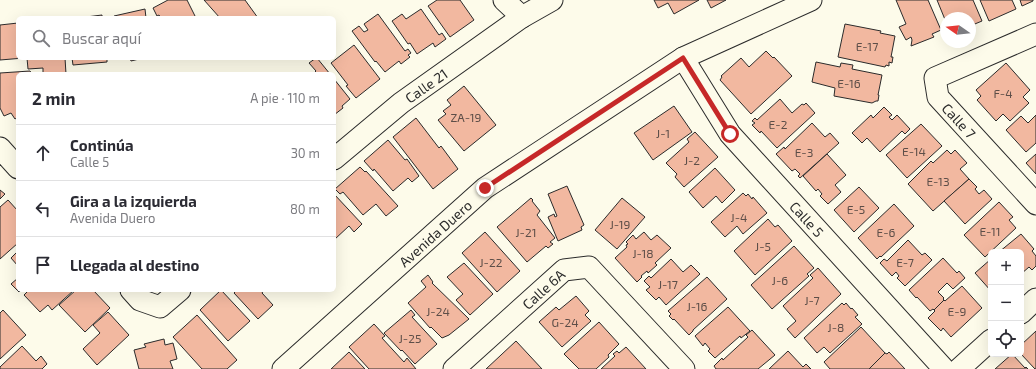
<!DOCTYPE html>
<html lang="es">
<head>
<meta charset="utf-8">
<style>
	:root { --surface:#fff; --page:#f7f7f7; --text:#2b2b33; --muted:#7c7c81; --line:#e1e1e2 }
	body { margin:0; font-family:"Exo 2",sans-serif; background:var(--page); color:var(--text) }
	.controls { position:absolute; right:12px; bottom:12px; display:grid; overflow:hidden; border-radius:6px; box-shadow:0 4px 16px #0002 }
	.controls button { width:36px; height:36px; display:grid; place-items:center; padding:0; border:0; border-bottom:1px solid var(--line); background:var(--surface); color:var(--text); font:20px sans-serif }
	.compass { position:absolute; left:940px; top:12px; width:36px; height:36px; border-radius:50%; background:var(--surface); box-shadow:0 4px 16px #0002; rotate:284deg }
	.stop { position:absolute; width:12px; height:12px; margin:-9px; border:3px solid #c62828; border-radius:50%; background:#fff }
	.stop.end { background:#c62828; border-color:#fff; box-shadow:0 1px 4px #0008 }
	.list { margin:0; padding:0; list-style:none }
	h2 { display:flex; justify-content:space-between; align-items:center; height:52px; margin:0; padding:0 16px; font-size:17px }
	h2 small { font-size:13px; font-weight:400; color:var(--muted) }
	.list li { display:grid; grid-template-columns:26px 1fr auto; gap:12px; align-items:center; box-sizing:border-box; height:56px; padding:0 16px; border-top:1px solid var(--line) }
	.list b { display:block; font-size:15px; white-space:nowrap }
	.list p { margin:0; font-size:13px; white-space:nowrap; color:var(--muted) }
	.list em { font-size:13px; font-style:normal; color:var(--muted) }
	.icon { flex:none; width:22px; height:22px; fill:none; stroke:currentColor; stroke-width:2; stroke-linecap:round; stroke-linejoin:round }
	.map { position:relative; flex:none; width:1036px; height:369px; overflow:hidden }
	.search { position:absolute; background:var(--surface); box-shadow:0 4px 16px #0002; left:16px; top:16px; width:320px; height:44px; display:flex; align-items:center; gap:10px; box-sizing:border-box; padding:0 14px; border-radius:6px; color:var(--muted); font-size:15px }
	.panel { position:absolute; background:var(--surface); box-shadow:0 4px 16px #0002; left:16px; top:72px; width:320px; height:220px; border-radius:6px }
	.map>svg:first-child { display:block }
</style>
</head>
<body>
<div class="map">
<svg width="1036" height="369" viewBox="0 0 1036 369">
	<rect width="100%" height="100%" fill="#fdfbea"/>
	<!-- building -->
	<g fill="#f2b8a0" stroke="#2b2b2b">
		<path d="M168,0H187L196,18H161L159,15L157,16L153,8Z"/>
		<path d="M204,0H245L258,18H220Z"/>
		<path d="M437,0H460L474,20L450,37L428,6Z"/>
		<path d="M654,0H699L674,14L668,3L658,8Z"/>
		<path d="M707,0H726L711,8Z"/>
		<path d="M896,0H928L941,30L932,34L934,37L911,46L912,40L911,37L906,40L899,27L906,24Z"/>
		<path d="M937,0H973L982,21L970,26V18H946V22Z"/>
		<path d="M980,0H1012L1016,9L989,21Z"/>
		<path d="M1020,0H1033V1L1022,6Z"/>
		<path d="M145,9L146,18H115L114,16Z"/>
		<path d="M421,9L439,35L442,33L446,39L435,47L433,43L417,54L410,43L408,44L392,21L402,14L406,19Z"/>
		<path d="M378,14L405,51L408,49L411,53L408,55L410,57L401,64L399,61L385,72L376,61L375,62L352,31L359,26L364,32L368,30L364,24Z"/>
		<path d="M102,15V18H78Z"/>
		<path d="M18,23V58H24L0,60V25Z"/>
		<path d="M845,24L881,31L880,33L895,36L891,57H893L892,63L889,62V66L886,65L885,67L838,57Z"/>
		<path d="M354,45L380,79L356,98L346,86L348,85L331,63Z"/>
		<path d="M766,51L773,58L774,57L792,76L751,114L720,80L722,77L721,76L741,58L749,67Z"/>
		<path d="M27,58H65L66,74H43V68L28,69Z"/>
		<path d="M72,58H107V62L73,65Z"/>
		<path d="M130,58H143L131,61Z"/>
		<path d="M316,58H317L330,74H313L316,71L309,63Z"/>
		<path d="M816,62L840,67L841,63L853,65L852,69L882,75L878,95H879L878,101H876L872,103L834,96L835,88L812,82Z"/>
		<path d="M1006,63L1030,90L1023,97L1029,103L1010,121L1003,114L996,121L977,100L981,96L976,90Z"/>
		<path d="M30,71L32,74H18V117L15,119L11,113L4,116L0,108V73Z"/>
		<path d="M334,79L350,99L342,106L343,108L334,115Z"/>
		<path d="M464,86L496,125L464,151L438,120L446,114L443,111L451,105L447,100Z"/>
		<path d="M780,99L792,113L802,104L804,105L806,103L815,113L777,148L761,131L760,133L752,125L755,123L752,121L755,118L757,120Z"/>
		<path d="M674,106L692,132L653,160L634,133Z"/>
		<path d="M884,107L892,115L889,117L892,120L897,115L910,129L905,134L902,131L880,152L867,138L862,143L852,133L871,115L873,118Z"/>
		<path d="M1036,115V143L1026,152L1006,130L1021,116L1028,123Z"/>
		<path d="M416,118L439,148L441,146L458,169L433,189L393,137Z"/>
		<path d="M812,123L825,137L830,133L839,143L800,178L798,176L800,174L795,169L792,171L776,154L784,147L785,149Z"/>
		<path d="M921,124L942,146L907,178L886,155Z"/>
		<path d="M695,132L718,157L684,187L675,177L677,174L666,163L689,142L687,139Z"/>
		<path d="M388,140L405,160L407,159L419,176L412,182L408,178L393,191L374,169L373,171L364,161Z"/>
		<path d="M947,150L951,154L955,150L967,163L960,169L969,179L933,211L908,184L931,161L933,163Z"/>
		<path d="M827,154L846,175L835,185L841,192L828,204L820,196L822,194L818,189L816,191L803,176Z"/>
		<path d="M1036,154V174L1026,163Z"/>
		<path d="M360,167L365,172L366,171L398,206L386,216L376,204L363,215L343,192L340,194L335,189Z"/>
		<path d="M715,168L735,190L722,203L716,196L703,208L689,192Z"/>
		<path d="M969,179L977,187L975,189L979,194L984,190L992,199L965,224L944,201Z"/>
		<path d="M567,186L584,225L581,227L582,230L558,241L548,217L554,214L555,217L557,216L548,194Z"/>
		<path d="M859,187L879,208L854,232L834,210Z"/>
		<path d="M0,190L5,194L0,199Z"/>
		<path d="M743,193L746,196L748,194L752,199L753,197L767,213L743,234L737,226L725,237L711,222Z"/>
		<path d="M334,194L362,224L354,232L349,226L335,239L334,237Z"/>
		<path d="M531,198L533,200L532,201L540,211L537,215L555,238L550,242L553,244L548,248L546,246L527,262L497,227Z"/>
		<path d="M622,198L645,217L617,249L595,230Z"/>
		<path d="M8,200L18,211V243L0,259V207Z"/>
		<path d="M999,202L1013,217L1009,220L1016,228L985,257L964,235Z"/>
		<path d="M894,204L914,226L881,257L880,256L877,259L858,238Z"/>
		<path d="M768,219L775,227L778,225L792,241L755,275L734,251Z"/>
		<path d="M485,232L520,271L497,292L462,253Z"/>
		<path d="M644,232L651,240L657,235L671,248L655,263L657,265L648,273L647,271L641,276L642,277L637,282L615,258L627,247L626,245L628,244L626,242L633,235L636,239Z"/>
		<path d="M1021,234L1034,249L1032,251L1036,256V266L1032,270L1029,267L1021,274V252H999Z"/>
		<path d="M908,240L922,255L925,253L932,260L905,286L897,278L899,276L896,272L892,276L880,263L884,259L887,261Z"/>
		<path d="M794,246L814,268L807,274L809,276L772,309L751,285Z"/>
		<path d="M18,251V266L11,258Z"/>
		<path d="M943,258L957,273L959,271L965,278L953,289L947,283L938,292L944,298L943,299L944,300L934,310L933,309L930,311L917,297L916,298L909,290Z"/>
		<path d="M671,259L683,272L691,265L700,274L666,305L659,297L656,300L646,290L650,287L644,281L649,276L651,278Z"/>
		<path d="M991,259V291L975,273Z"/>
		<path d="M464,263L493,294L470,315L456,300L463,294L447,277Z"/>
		<path d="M818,268L841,294L795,338L787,329L796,321L783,306L813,278L810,275Z"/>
		<path d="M428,275L433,282L432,283L469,319L449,335L442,338L431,327L430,328L408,303L426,287L421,281Z"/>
		<path d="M707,277L727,299L693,330V331L689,335L674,319L673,320L669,316L671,314L668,311Z"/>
		<path d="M18,278V290H21L19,292L11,284Z"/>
		<path d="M962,286L982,308L951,337L943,328L941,331L928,318L935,311L934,310L944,300L945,301Z"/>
		<path d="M29,290H74L52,310L48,305L40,312L24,295Z"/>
		<path d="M76,290H93L110,308L85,332L59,305Z"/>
		<path d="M221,290L250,321L228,341L200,310Z"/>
		<path d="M237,290H264L262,293L273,305L258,319L234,293Z"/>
		<path d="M576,296L589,311L585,315L591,321L562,347L539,322L556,307L559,310Z"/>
		<path d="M842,303L844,305L846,303L851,309L852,308L858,315L855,317L862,324L830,353L824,347L817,353L804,338Z"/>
		<path d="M728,307L750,331L741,338L740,336L715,358L708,351L710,349L705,343L703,346L695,336Z"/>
		<path d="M3,310L26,335L0,359V313Z"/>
		<path d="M411,310L415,315L412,317L437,344L415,364L402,350L401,351L384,333Z"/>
		<path d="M108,312L129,335L97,365L83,349L100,333L93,325Z"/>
		<path d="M197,315L237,360L227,369H202L173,337Z"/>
		<path d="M599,322L619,344L608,355L609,357L596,369H579L564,354Z"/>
		<path d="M374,324L385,336L382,338L404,362L407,358L416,369H369L349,347Z"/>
		<path d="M861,327L885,353L869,369H830L824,362Z"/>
		<path d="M752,330L775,355L758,369H716L714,366L722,358L723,360L748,337L746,335Z"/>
		<path d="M1036,331V369H1035L1021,354V345Z"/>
		<path d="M164,339L165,345L173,343L177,359L170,361L173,369H139L134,350L146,347L144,344Z"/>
		<path d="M516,341L542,369H486Z"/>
		<path d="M22,346L36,361L41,356L47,364L42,369H0V367Z"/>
		<path d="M626,347L646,369H601L615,356L613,354L617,351L619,353Z"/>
		<path d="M788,351L803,367L806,364L811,369H769Z"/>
		<path d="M349,352L365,369H331Z"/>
		<path d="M889,352L905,369H869L885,353L887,354Z"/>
		<path d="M1012,354L1025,368L1026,367L1028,369H995Z"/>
	</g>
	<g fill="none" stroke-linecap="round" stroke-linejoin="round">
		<defs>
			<g id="minor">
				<path d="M504,0L522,17"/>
				<path id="s1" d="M1036,34L935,78L938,97L1036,204"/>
				<path id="s2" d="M683,58L730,134L944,369"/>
				<path d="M0,148L18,168"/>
				<path id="s3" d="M334,159L401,103L522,17L552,0"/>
				<path d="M131,290L140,300L160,307L180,290"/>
				<path d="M1021,313L1036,299"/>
				<path id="s4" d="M283,369L485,188L683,58L811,0"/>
				<path id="s5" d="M454,369L564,270L589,267L684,369"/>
				<path d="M959,369L991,340"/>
			</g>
		</defs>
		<!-- minor casing -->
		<use href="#minor" stroke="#2b2b2b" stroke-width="23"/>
		<!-- minor -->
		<use href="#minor" stroke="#fdfbea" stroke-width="21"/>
	</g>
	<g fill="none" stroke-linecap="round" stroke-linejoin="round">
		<!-- route -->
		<path stroke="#c62828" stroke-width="5" d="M485,188L683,58L730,134"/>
	</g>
	<g text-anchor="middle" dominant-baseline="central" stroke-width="3" stroke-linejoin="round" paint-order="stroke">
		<!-- number labels -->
		<g font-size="12" fill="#5d4e48">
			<text x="867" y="46">E-17</text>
			<text x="849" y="83">E-16</text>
			<text x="1003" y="93">F-4</text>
			<text x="466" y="117">ZA-19</text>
			<text x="778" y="124">E-2</text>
			<text x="663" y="133">J-1</text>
			<text x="914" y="151">E-14</text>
			<text x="804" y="152">E-3</text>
			<text x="692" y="160">J-2</text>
			<text x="938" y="181">E-13</text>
			<text x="856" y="209">E-5</text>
			<text x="739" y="217">J-4</text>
			<text x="620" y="224">J-19</text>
			<text x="990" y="231">E-11</text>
			<text x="526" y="232">J-21</text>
			<text x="886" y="232">E-6</text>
			<text x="763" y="246">J-5</text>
			<text x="643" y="253">J-18</text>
			<text x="491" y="262">J-22</text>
			<text x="905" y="262">E-7</text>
			<text x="780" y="280">J-6</text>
			<text x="668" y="284">J-17</text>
			<text x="812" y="300">J-7</text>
			<text x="697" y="306">J-16</text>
			<text x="438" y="311">J-24</text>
			<text x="957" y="311">E-9</text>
			<text x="565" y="322">G-24</text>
			<text x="836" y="327">J-8</text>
			<text x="410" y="338">J-25</text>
		</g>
		<!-- street labels -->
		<g font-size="14" fill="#2b2b2b" stroke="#fdfbea">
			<text stroke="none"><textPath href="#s3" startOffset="118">Calle 21</textPath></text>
			<text stroke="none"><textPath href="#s1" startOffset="161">Calle 7</textPath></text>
			<text stroke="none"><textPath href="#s2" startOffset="204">Calle 5</textPath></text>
			<text stroke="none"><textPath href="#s4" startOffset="204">Avenida Duero</textPath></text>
			<text stroke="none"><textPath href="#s5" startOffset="120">Calle 6A</textPath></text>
		</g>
	</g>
</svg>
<div class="controls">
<button>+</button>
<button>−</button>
<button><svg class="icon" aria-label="locate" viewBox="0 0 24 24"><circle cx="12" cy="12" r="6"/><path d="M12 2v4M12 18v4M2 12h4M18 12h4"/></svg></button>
</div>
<svg class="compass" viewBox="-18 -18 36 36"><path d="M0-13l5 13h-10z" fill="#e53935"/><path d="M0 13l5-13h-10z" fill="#7c7c81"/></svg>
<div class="stop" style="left:730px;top:134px"></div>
<div class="stop end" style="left:485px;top:188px"></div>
<div class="search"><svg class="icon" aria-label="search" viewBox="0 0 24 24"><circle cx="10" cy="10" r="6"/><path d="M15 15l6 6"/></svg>Buscar aquí</div>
<section class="panel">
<h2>2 min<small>A pie · 110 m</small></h2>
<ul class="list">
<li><svg class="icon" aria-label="ahead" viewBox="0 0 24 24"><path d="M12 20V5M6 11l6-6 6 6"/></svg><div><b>Continúa</b><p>Calle 5</p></div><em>30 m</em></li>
<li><svg class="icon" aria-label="left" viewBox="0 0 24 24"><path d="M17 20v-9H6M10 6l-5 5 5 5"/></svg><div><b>Gira a la izquierda</b><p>Avenida Duero</p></div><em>80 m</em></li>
<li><svg class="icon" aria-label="arrive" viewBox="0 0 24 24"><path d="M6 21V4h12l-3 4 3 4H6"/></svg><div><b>Llegada al destino</b></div></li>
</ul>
</section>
</div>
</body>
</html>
